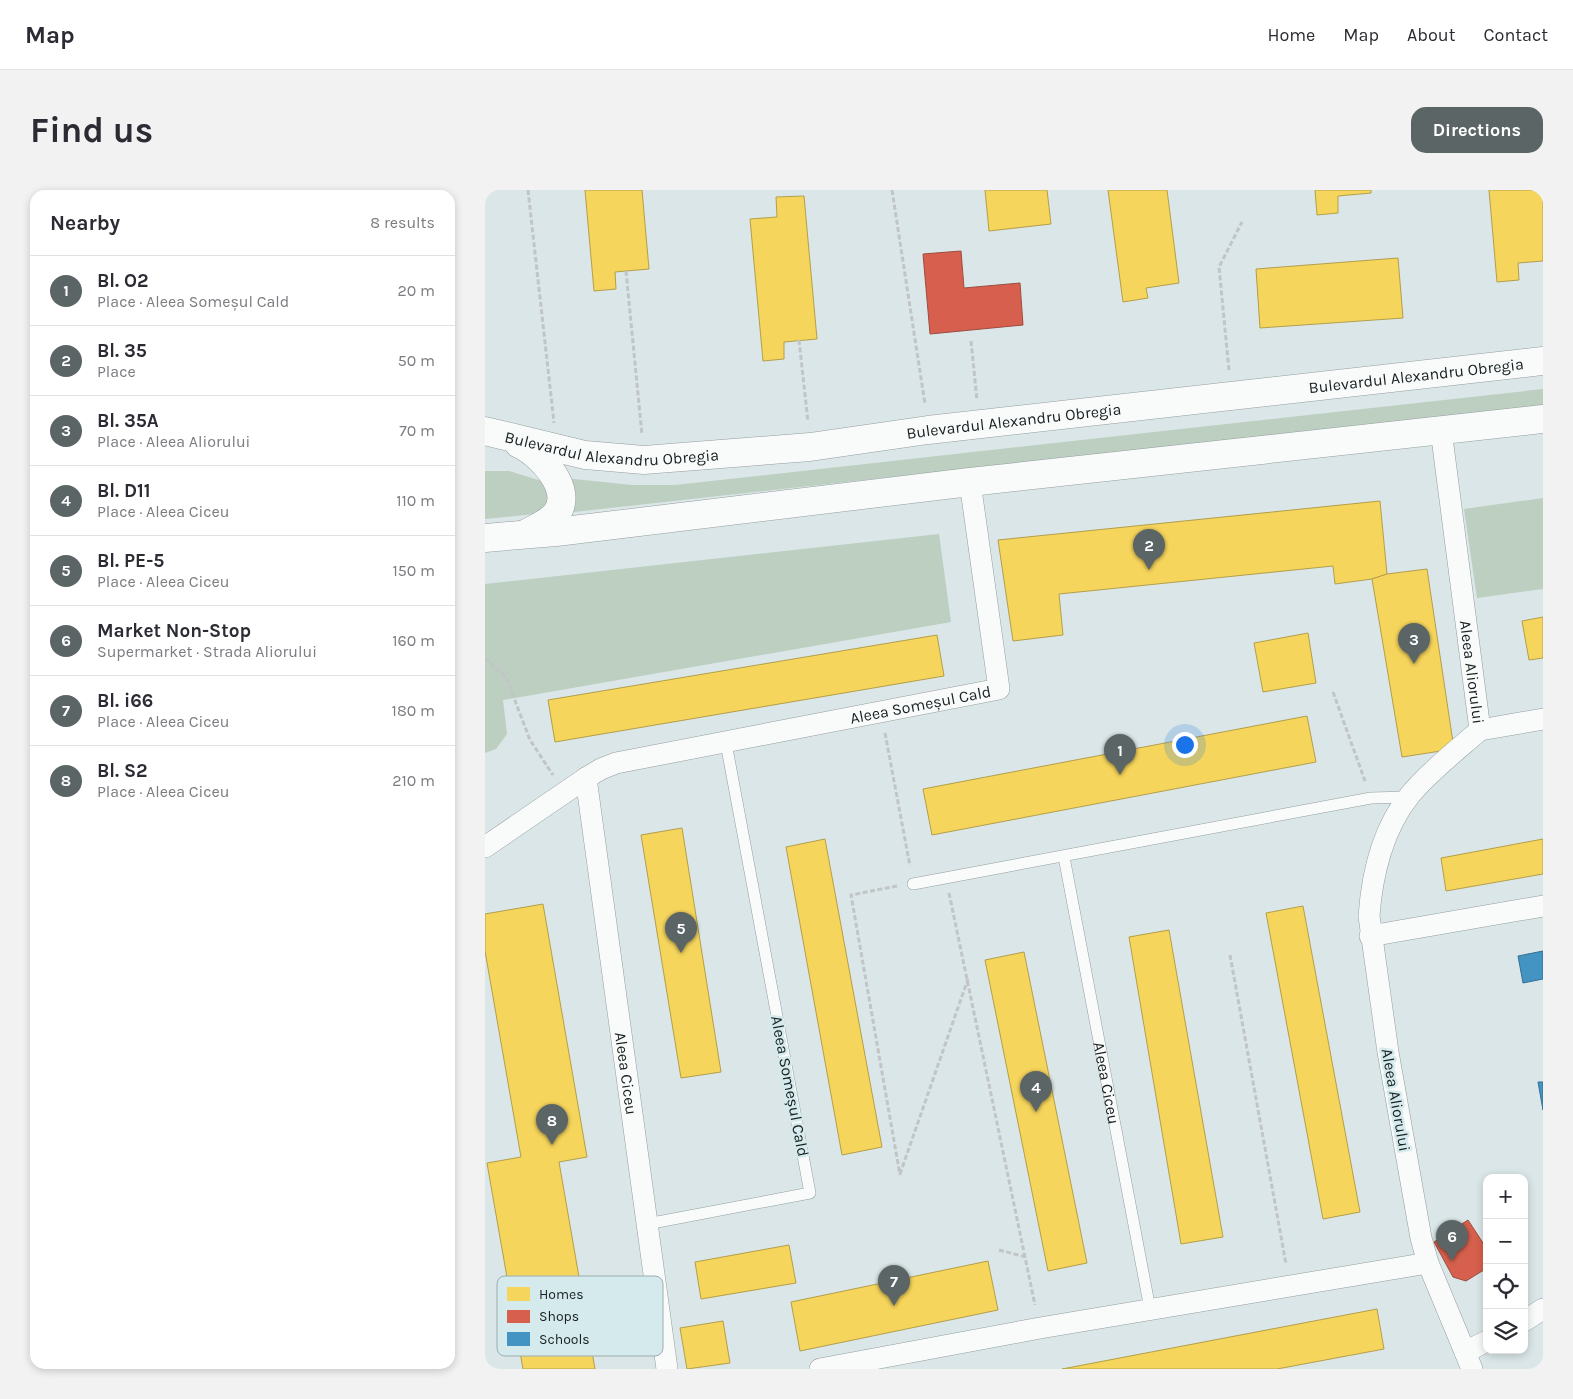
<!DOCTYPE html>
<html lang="en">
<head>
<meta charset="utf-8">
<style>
	:root { --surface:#fff; --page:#f2f2f3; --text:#2b2b33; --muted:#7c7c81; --line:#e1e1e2; --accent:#5c6566 }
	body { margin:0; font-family:Karla,sans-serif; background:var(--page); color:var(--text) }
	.controls { position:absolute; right:15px; bottom:15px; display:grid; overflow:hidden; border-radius:10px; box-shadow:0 2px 8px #0003 }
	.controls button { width:45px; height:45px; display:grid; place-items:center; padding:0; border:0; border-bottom:1px solid var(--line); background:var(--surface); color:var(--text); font:25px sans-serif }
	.you { position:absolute; left:699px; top:554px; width:18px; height:18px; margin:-12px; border:4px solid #fff; border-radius:50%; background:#1a73e8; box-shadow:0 0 0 8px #1a73e833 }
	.badge { display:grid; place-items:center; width:32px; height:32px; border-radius:50%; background:var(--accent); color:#fff; font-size:16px; font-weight:700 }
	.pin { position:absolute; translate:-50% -41px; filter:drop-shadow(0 1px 2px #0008) }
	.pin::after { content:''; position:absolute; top:26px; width:18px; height:15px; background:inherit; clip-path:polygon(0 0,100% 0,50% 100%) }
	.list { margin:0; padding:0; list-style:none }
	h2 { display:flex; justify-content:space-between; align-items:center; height:65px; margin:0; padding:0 20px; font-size:21px }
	h2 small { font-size:16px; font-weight:400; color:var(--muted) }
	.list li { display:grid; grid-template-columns:32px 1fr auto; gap:15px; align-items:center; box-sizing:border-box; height:70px; padding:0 20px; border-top:1px solid var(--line) }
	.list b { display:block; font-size:19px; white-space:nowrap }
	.list p { margin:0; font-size:16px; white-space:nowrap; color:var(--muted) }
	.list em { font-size:16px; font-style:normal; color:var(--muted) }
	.icon { flex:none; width:28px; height:28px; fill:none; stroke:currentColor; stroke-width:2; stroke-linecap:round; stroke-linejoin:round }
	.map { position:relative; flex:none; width:1058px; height:1179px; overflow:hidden; border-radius:15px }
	header { display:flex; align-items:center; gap:30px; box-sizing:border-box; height:70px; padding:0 25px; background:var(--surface); border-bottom:1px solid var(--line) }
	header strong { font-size:24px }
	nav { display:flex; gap:28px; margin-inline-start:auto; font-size:18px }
	.intro { display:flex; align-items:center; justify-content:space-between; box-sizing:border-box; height:120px; padding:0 30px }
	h1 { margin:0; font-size:35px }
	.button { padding:12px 22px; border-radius:15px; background:var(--accent); color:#fff; font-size:18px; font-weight:700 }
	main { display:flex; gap:30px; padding:0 30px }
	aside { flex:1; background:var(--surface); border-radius:15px; box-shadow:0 2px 8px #0003 }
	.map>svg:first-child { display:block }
</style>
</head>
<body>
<header>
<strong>Map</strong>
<nav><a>Home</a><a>Map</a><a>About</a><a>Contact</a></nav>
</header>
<div class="intro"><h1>Find us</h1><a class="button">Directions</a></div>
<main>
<aside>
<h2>Nearby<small>8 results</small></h2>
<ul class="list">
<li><span class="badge">1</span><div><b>Bl. O2</b><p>Place · Aleea Someșul Cald</p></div><em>20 m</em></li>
<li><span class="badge">2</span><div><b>Bl. 35</b><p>Place</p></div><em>50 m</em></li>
<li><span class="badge">3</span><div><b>Bl. 35A</b><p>Place · Aleea Aliorului</p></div><em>70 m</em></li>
<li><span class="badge">4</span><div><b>Bl. D11</b><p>Place · Aleea Ciceu</p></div><em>110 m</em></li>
<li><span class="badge">5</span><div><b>Bl. PE-5</b><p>Place · Aleea Ciceu</p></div><em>150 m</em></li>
<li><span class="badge">6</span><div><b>Market Non-Stop</b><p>Supermarket · Strada Aliorului</p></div><em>160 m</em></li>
<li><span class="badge">7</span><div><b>Bl. i66</b><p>Place · Aleea Ciceu</p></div><em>180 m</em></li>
<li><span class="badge">8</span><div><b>Bl. S2</b><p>Place · Aleea Ciceu</p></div><em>210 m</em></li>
</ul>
</aside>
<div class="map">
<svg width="1058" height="1179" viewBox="0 0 1058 1179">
	<rect width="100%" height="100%" fill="#dae6e7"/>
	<!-- green -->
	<g fill="#bccfc1">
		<path d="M1058,199V215L80,323L79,288L147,295H190Z"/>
		<path d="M0,281H24L60,292L65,313L59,323L0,329Z"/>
		<path d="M1058,308V399L992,408L979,319Z"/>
		<path d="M454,344L466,432L18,510L22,544L11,559L0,563V394Z"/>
	</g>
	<!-- homes -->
	<g fill="#f6d55c" stroke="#b39f4a">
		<path d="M100,0H157L164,79L130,82L131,99L109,101Z"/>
		<path d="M500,0H562L566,34L504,41Z"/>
		<path d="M623,0H682L694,93L661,98L663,108L638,112Z"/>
		<path d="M830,0H886V3L853,6V23L832,25Z"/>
		<path d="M1004,0H1058V71L1033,73L1034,90L1012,92Z"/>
		<path d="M319,6L332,149L299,152V169L278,171L265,29L292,27L291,7Z"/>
		<path d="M913,68L918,128L775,138L771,79Z"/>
		<path d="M895,311L902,384L887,389L850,394L848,376L574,404L578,445L528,451L513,350Z"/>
		<path d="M942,379L969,559L917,567L887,389L902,384Z"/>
		<path d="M1058,427V468L1044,470L1037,431Z"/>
		<path d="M823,443L831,493L778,502L769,453Z"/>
		<path d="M452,445L459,486L70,552L63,510Z"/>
		<path d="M822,526L831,572L447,645L438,599Z"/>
		<path d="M197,638L236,882L196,888L156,645Z"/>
		<path d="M340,649L397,957L357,965L301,657Z"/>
		<path d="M1058,649V684L961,701L956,668Z"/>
		<path d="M58,714L102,967L74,972L110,1179H38L2,973L36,967L0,761V724Z"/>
		<path d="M818,716L875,1022L838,1029L781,723Z"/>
		<path d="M684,740L738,1047L696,1054L644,747Z"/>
		<path d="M539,762L602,1073L563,1081L500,770Z"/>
		<path d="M304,1055L311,1093L216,1109L210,1072Z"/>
		<path d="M503,1071L513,1120L315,1161L306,1112Z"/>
		<path d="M892,1119L899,1159L792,1179H577Z"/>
		<path d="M238,1131L245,1173L202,1179L195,1138Z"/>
	</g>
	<!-- shops -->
	<g fill="#d6604d" stroke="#9d4d40">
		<path d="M476,61L479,98L535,93L538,135L445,144L438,64Z"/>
		<path d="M983,1030L1002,1059V1078L981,1091L968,1087L949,1052Z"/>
	</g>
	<!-- schools -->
	<g fill="#4393c3" stroke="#367092">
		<path d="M1058,761V789L1038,793L1033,766Z"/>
		<path d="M1053,892H1058V920Z"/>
	</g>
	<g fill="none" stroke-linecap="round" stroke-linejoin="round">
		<defs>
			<g id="lane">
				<path id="s1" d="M579,667L665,1119"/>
				<path d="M428,694L886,608L923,607"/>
				<path d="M162,1034L325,1003L241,553"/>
			</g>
			<g id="street">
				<path id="s2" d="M956,240L995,540"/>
				<path d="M995,540L1058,529"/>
				<path id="s3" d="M101,588L182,1179"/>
				<path id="s4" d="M0,657L101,588L116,579L131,573L514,499L485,292"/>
				<path d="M885,746L1058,716"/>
				<path d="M1039,1131L1058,1119"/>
				<path d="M980,1162L1002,1151"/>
				<path d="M335,1179L555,1138L943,1073"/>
				<path d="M987,1179L943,1073L936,1048L903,862L884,726C887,685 898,638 925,605C945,581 971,561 995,540"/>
			</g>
			<g id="secondary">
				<path id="s5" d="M0,241L100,265L159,270L325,257L443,240L1058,171"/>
				<path d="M34,254C55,263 90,300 71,324C65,332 51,338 42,343"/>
				<path d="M0,348L71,342L485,292L1058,229"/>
			</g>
		</defs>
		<!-- lane casing -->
		<use href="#lane" stroke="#959d9e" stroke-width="12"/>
		<!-- street casing -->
		<use href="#street" stroke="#959d9e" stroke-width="22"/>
		<!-- secondary casing -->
		<use href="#secondary" stroke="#959d9e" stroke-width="29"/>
		<!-- path -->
		<g stroke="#c1c5c6" stroke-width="3" stroke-dasharray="5 2.5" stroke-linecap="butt">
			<path d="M43,0L69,233"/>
			<path d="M407,0L440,214"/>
			<path d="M141,81L157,245"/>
			<path d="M314,150L323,232"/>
			<path d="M486,151L492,210"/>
			<path d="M744,180L734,77L757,32"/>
			<path d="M0,468L21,487L45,550L68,585"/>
			<path d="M848,502L880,591"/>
			<path d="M400,543L425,676"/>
			<path d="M412,696L366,705L415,985"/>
			<path d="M464,703L550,1115"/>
			<path d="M745,765L801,1074"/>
			<path d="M415,984L483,789"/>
			<path d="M514,1060L541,1067"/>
		</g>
		<!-- lane -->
		<use href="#lane" stroke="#f9fbfb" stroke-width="11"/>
		<!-- street -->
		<use href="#street" stroke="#f9fbfb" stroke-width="21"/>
		<!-- secondary -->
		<use href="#secondary" stroke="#f9fbfb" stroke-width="28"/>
	</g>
	<g text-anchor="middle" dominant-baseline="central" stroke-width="5" stroke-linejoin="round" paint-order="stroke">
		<!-- street labels -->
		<g font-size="16" fill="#182021" stroke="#d5eaec">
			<text stroke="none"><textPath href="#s5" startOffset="939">Bulevardul Alexandru Obregia</textPath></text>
			<text stroke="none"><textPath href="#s5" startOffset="534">Bulevardul Alexandru Obregia</textPath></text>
			<text stroke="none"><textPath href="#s5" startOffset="129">Bulevardul Alexandru Obregia</textPath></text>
			<text stroke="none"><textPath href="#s2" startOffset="244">Aleea Aliorului</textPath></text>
			<text stroke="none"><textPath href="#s4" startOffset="466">Aleea Someșul Cald</textPath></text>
			<text stroke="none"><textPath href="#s3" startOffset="298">Aleea Ciceu</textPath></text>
			<text stroke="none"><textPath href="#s1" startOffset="230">Aleea Ciceu</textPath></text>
			<text transform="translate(305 896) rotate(79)">Aleea Someșul Cald</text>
			<text transform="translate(911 910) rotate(80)">Aleea Aliorului</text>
		</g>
	</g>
	<!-- legend -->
	<rect x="12" y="1086" width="166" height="80" rx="8" fill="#d5eaec" stroke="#9cadaf" stroke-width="1"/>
	<rect x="22" y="1097" width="23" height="14" fill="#f6d55c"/>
	<rect x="22" y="1120" width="23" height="13" fill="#d6604d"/>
	<rect x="22" y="1142" width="23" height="14" fill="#4393c3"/>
	<g font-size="14" fill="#182021">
		<text x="54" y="1109">Homes</text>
		<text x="54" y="1131">Shops</text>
		<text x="54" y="1154">Schools</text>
	</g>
</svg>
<div class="controls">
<button>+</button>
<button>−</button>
<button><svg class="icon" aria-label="locate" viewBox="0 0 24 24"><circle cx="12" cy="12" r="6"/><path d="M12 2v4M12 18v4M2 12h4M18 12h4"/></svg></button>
<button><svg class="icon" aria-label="layers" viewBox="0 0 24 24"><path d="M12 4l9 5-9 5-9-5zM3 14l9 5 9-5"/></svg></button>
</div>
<div class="you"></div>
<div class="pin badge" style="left:635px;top:585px">1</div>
<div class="pin badge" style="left:664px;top:380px">2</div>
<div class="pin badge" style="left:929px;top:474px">3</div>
<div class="pin badge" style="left:551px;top:922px">4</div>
<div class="pin badge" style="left:196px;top:763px">5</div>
<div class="pin badge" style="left:967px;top:1071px">6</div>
<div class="pin badge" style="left:409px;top:1116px">7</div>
<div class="pin badge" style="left:67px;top:955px">8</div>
</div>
</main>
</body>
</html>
